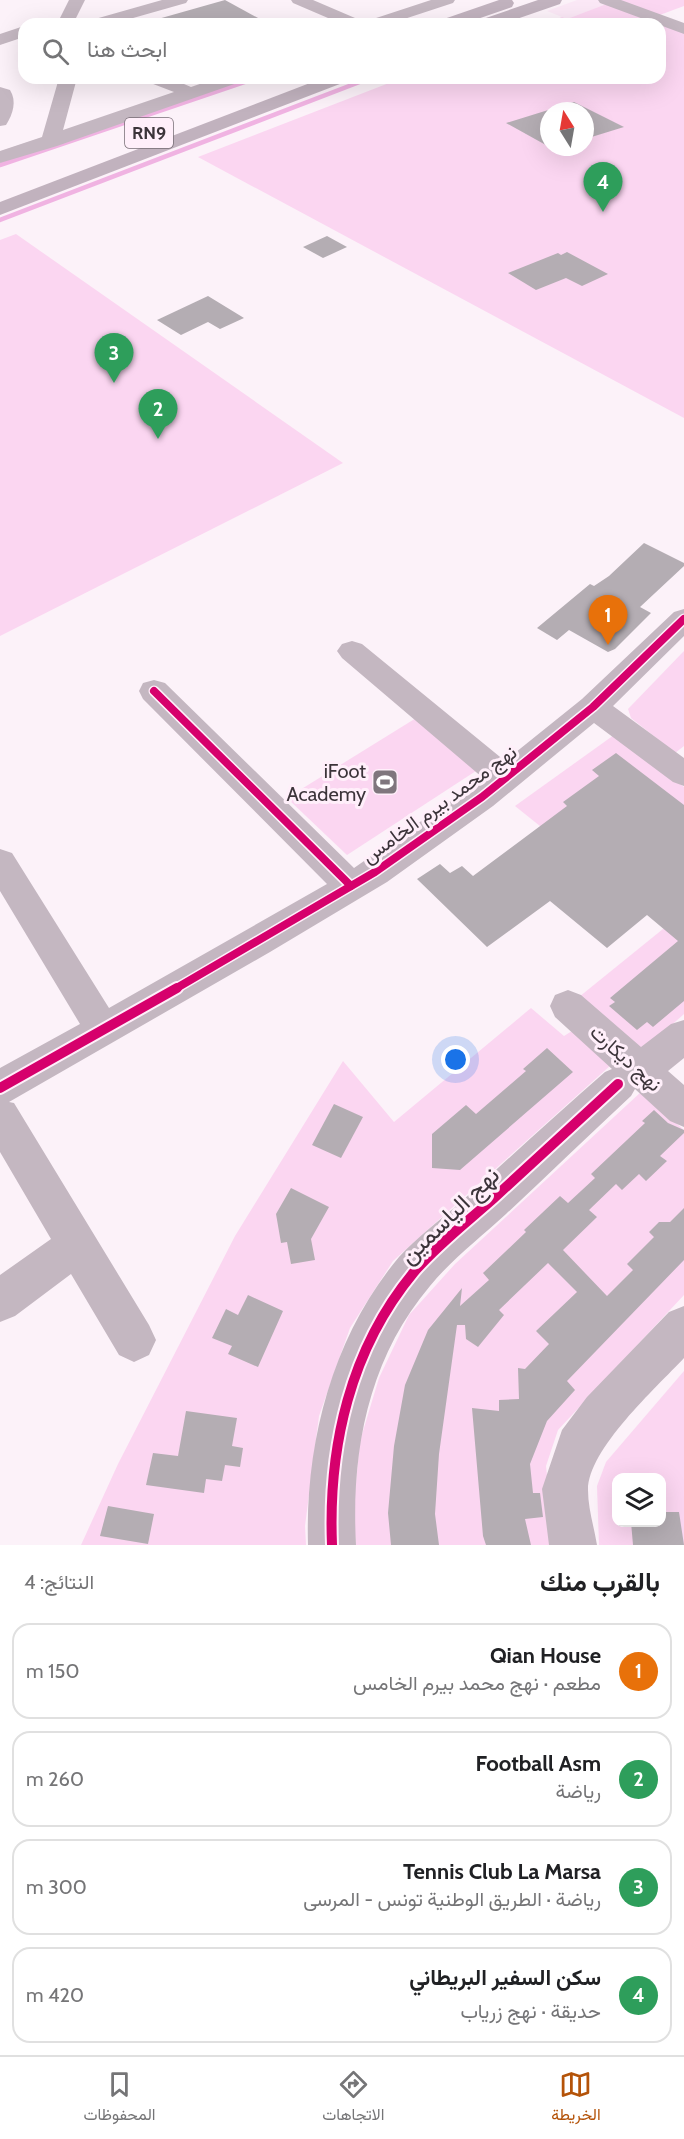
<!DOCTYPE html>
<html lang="ar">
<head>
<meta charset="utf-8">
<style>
	:root { --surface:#fff; --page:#f2f2f2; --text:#202124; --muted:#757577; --line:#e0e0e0; --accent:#b45309 }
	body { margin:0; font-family:Cabin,Vazirmatn,sans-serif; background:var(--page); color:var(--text); direction:rtl }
	.controls { position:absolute; right:18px; bottom:18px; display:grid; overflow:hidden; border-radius:12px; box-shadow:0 6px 24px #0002 }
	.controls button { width:54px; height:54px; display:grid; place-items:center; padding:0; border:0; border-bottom:2px solid var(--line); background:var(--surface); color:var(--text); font:30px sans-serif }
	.compass { position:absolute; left:540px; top:102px; width:54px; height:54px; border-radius:50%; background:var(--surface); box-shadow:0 6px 24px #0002; rotate:349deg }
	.you { position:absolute; left:456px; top:1060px; width:21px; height:21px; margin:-15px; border:4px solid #fff; border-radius:50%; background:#1a73e8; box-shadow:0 0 0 9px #1a73e833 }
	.badge { display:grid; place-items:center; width:39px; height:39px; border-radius:50%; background:var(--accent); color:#fff; font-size:20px; font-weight:700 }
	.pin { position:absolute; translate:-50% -50px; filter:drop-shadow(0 2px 3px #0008) }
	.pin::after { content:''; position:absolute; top:32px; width:21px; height:18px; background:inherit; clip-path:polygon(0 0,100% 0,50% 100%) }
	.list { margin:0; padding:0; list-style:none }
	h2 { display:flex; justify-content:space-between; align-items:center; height:78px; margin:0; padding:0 24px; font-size:26px }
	h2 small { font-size:20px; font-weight:400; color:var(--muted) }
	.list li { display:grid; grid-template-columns:39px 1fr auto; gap:18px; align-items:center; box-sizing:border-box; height:96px; margin:0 12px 12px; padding:0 12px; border:2px solid var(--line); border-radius:18px }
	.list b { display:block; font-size:22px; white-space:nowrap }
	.list p { margin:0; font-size:20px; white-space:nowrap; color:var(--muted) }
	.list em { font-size:20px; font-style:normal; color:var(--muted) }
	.icon { flex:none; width:33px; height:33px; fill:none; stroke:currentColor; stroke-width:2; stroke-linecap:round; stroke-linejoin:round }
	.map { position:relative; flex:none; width:684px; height:1545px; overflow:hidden; direction:ltr }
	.search { position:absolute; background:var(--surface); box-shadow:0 6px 24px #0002; left:18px; right:18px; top:18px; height:66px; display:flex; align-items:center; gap:15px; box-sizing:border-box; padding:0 21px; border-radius:18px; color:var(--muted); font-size:22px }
	.sheet { height:510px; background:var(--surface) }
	nav { display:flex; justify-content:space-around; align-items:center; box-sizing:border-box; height:84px; border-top:2px solid var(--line); background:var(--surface); font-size:16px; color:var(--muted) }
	nav a { display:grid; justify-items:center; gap:3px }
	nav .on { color:var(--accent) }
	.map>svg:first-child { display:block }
</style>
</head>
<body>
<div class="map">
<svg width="684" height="1545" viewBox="0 0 684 1545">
	<rect width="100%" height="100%" fill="#fcf2f9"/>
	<!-- built -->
	<path fill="#fbe8f6" d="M577,0H602L609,3L567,19L547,11Z"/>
	<!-- green -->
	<g fill="#fbd6f1" fill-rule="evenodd">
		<path d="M616,0H684V6L657,16Z"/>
		<path d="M609,3L654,21L650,22L654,24H545L562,17L567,19Z"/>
		<path d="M660,24L684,32V418L198,157L402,78H660ZM549,111H585V147H549Z"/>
		<path d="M16,234L343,463L0,636V240Z"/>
		<path d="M684,651V746L675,753L631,718L628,709Z"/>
		<path d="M421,715L482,767L347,855L287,798Z"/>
		<path d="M614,735L684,787V857L570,850L515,806Z"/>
		<path d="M684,912V1014L641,1052L579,997Z"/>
		<path d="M531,1008L564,1036L572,1031L611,1065L393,1261L350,1328L319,1416L305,1526L306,1545H81L118,1464L235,1236L343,1061L394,1122Z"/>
		<path d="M641,1092L684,1130V1295L558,1430L546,1466L553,1532L557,1545H356L353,1513L360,1441L379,1378L409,1315L455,1264Z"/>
		<path d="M684,1371V1545H599L597,1486L606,1462ZM616,1478H662V1522H616Z"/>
	</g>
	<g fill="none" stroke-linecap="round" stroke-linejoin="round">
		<!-- stream -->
		<g stroke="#f0b3e2" stroke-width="4.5">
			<path d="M0,165L256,78"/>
			<path d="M0,220L370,78"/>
		</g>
	</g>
	<!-- building -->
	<g fill="#b4adb3">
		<path d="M225,0L269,24H159L158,19Z"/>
		<path d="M574,102L624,127L585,139V111H549V147H560L553,149L506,123Z"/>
		<path d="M327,236L347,247L323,258L303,247Z"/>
		<path d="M567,252L608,274L582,286L566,278L536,290L508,273L558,253L561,255Z"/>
		<path d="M208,296L244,318L220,329L208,322L181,335L157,320Z"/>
		<path d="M644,543L684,563V566L640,607L651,613L615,649L608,652L569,630L557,640L537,628L590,584L594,586L609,576Z"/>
		<path d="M616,753L684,805V1001L653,1027L647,1022L637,1030L609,1006L615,1002L610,998L678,941L647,915L607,948L550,901L487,947L417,879L440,864L450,873L462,866L473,876L567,806L563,802L599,776L592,770Z"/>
		<path d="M547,1048L573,1072L460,1170L432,1168V1134L466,1105L476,1114L526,1071L523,1069Z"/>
		<path d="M334,1104L363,1117L341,1158L312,1145Z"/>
		<path d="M654,1110L668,1123L684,1130V1133L660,1156L667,1161L646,1181L639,1174L622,1190L616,1184L589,1210L597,1217L563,1250L607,1296L633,1270L627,1264L654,1237L649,1232L659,1222H670L684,1208V1260L567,1381L575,1390L547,1421L530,1464L533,1493H540L543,1517L525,1519L531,1545H486L483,1536L472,1408L499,1411V1400L519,1399L518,1368L525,1369L549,1344L536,1331L577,1292L548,1263L499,1310L504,1315L478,1347L466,1339L465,1325H457L439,1454L435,1514L439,1545H391L388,1513L394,1446L405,1385L428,1330L462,1288L460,1306L489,1280L483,1273L526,1232L524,1230L560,1196L568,1203L595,1178L591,1174L645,1123L642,1121Z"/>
		<path d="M291,1188L329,1207L311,1239L315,1260L291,1264L287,1242L281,1243L276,1214Z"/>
		<path d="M248,1295L283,1311L258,1367L228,1354L232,1346L212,1338L226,1309L238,1315Z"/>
		<path d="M186,1411L237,1418L232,1446L243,1448L240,1467L225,1465L222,1481L206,1479L204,1493L146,1485L153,1453L178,1456Z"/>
		<path d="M108,1506L154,1514L148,1544L100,1536Z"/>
		<path d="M662,1512H679L684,1545H633L631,1522H662Z"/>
	</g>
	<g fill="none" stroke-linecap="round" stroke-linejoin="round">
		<!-- minor -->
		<g fill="#c4b7c1" fill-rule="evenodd">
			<path d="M69,0H85L73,24H57Z"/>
			<path d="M162,0H188L186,3L112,24H86L88,21Z"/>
			<path d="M291,0H313L362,21L364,24H342L293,3Z"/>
			<path d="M431,0H455L453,3L389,24H365L367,21Z"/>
			<path d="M598,0H621L684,23V34L600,3Z"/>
			<path d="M24,26V37L0,45V34Z"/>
			<path d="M59,78H77L63,130L174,92L148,82L145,78H170L191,87L217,78H243L240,82L57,146L0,163V151L42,137Z"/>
			<path d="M0,87L10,90C17,101 13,114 6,125L0,126Z"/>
			<path d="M684,609V636L613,706L684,758V786L673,782L594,723L493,806L387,882L270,952L9,1102L14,1103L149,1325L156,1340L149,1355L134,1362L119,1355L71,1274L15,1316L0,1322V1275L51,1239L0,1152V1068L80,1024L0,891V849L12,853L109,1008L327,884L143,699L139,691L143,683L154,680L165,683L354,868L483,778L342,658L337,651L342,644L352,641L362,644L505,761L582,699L674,612Z"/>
			<path d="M568,990L581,995L641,1047L671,1024L684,1020V1058L668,1071L684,1085V1127L670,1121L635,1089L631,1096C589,1135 548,1175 506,1214C480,1238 452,1259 430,1286C368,1359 351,1452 356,1545H308C305,1443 332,1337 399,1257C418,1236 442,1219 463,1200C510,1157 557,1114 605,1072L612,1069L555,1017L550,1006L555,995Z"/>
			<path d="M684,1306V1358C656,1388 588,1449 588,1490C588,1508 594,1527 597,1545H549L542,1489L562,1430L587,1397L669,1312Z"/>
		</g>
		<!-- highway -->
		<g fill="#c1b2be" fill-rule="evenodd">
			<path d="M499,0H512L514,3L512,7L463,24H438L441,20Z"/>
			<path d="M538,0H562L560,4L502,24H477L480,20Z"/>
			<path d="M323,78H348L345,82L0,215V202Z"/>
		</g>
		<defs>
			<g id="cycleway-far1">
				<path d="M154,691L351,886"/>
				<path d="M175,989L375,872L482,797L593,707L684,619"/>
			</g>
			<g id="cycleway">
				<path d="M0,1088L177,988"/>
				<path d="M332,1545C328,1447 350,1349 414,1272C437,1245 467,1222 494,1198C535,1160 577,1122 618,1084"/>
			</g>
		</defs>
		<!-- cycleway-far1 casing -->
		<use href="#cycleway-far1" stroke="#ffeffa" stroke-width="11"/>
		<!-- cycleway casing -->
		<use href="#cycleway" stroke="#ffeffa" stroke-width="14"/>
		<!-- cycleway-far1 -->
		<use href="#cycleway-far1" stroke="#d6006c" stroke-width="8"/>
		<!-- cycleway -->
		<use href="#cycleway" stroke="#d6006c" stroke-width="10"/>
	</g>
	<!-- icons -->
	<defs>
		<symbol id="stadium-square" viewBox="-11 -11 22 22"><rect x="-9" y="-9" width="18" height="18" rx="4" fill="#7f767d" stroke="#ffeffa"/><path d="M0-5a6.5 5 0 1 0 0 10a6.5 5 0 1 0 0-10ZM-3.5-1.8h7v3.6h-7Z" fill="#fff"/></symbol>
	</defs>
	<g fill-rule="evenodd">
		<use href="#stadium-square" x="370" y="767" width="30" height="30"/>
	</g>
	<g text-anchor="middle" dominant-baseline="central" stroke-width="6" stroke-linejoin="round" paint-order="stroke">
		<!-- shield labels -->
		<rect fill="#ffeffa" stroke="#766c74" stroke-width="1.5" x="125" y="118" width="48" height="30" rx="4.5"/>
		<g font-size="18" font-weight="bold" fill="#3c343a">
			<text x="149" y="133">RN9</text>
		</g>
		<!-- poi labels -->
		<g font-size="20" fill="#3c343a" stroke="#ffeffa" text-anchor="end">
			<text x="366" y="771">iFoot<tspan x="366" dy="23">Academy</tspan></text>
		</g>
		<!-- street labels -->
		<g font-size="20" fill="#3c343a" stroke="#ffeffa">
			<text transform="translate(439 804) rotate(-36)">نهج محمد بيرم الخامس</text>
			<text transform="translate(626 1058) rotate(42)">نهج ديكارت</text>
		</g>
		<!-- near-street labels -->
		<g font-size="24" fill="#3c343a" stroke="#ffeffa">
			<text transform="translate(449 1215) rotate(-44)">نهج الياسمين</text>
		</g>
	</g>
</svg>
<div class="controls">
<button><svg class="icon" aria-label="layers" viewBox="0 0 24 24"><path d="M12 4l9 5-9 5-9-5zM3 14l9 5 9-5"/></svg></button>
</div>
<svg class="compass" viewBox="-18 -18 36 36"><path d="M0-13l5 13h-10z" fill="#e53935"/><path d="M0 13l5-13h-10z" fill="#757577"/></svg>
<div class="you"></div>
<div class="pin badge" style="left:608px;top:645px;background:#e8710a">1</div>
<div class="pin badge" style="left:158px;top:439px;background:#2e9e5b">2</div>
<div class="pin badge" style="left:114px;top:383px;background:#2e9e5b">3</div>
<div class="pin badge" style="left:603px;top:212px;background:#2e9e5b">4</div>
<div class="search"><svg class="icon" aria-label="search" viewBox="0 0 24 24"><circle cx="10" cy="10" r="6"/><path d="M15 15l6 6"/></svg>ابحث هنا</div>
</div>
<section class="sheet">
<h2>بالقرب منك<small>النتائج: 4</small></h2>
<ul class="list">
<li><span class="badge" style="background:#e8710a">1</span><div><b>Qian House</b><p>مطعم · نهج محمد بيرم الخامس</p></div><em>150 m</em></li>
<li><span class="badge" style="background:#2e9e5b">2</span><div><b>Football Asm</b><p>رياضة</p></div><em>260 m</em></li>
<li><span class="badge" style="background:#2e9e5b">3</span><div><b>Tennis Club La Marsa</b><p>رياضة · الطريق الوطنية تونس - المرسى</p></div><em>300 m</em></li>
<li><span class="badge" style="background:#2e9e5b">4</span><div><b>سكن السفير البريطاني</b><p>حديقة · نهج زرياب</p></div><em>420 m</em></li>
</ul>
</section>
<nav>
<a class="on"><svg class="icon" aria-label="map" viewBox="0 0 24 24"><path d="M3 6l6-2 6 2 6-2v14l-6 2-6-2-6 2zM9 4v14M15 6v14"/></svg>الخريطة</a>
<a><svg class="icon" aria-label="directions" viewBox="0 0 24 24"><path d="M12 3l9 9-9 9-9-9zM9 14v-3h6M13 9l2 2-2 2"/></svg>الاتجاهات</a>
<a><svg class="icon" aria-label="saved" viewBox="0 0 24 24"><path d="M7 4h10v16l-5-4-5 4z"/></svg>المحفوظات</a>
</nav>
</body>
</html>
